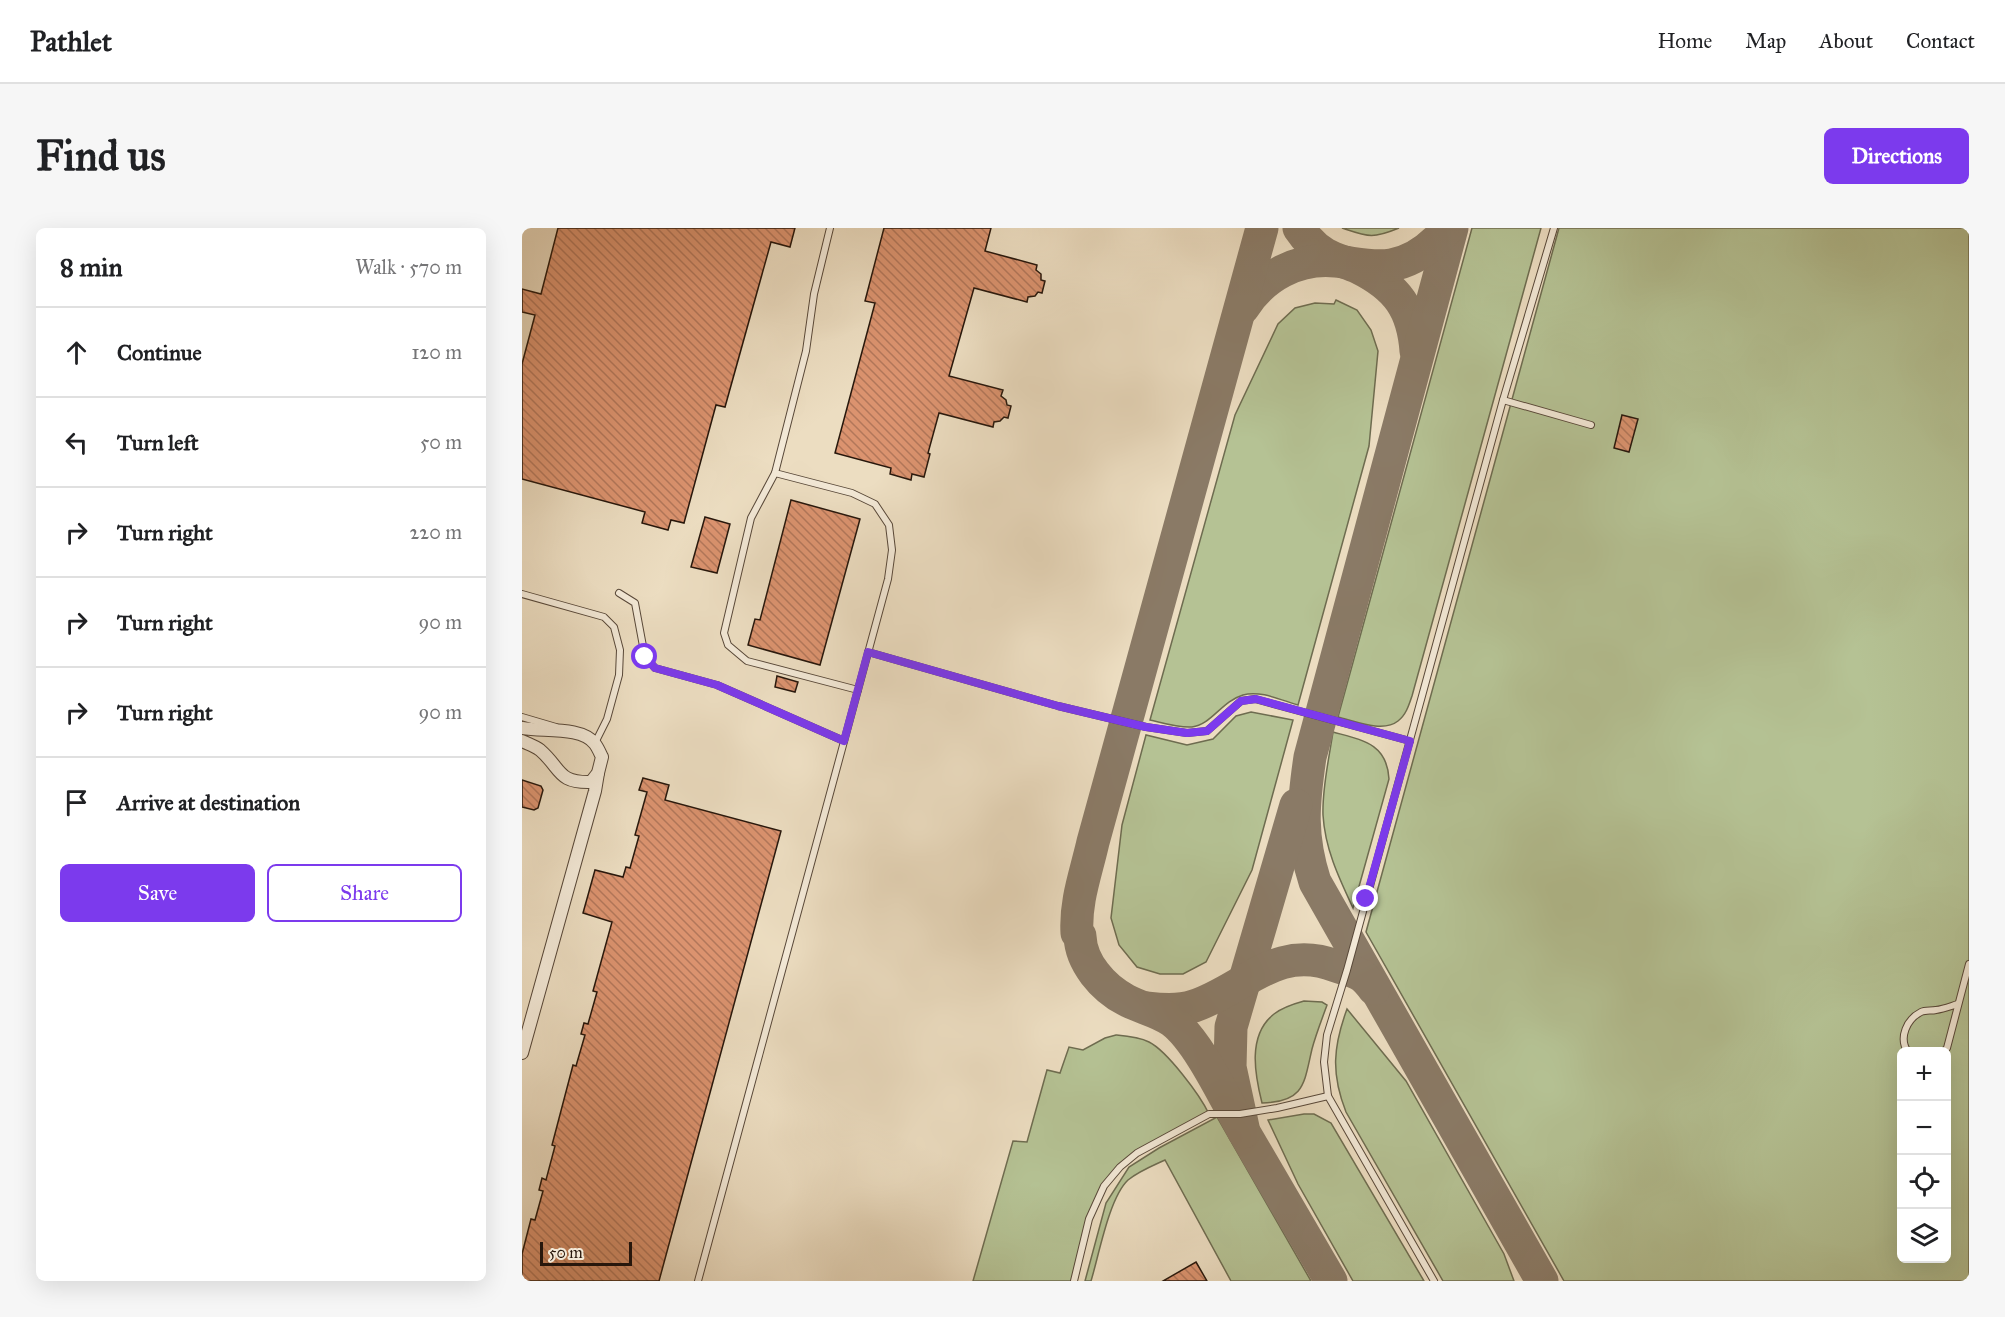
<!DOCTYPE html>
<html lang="en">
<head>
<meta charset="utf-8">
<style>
	:root { --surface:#fff; --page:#f6f6f6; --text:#202124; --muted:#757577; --line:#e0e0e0; --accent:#7c3aed }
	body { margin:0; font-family:"IM FELL Great Primer",serif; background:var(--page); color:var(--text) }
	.controls { position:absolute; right:18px; bottom:18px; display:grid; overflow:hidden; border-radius:9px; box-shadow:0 6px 24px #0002 }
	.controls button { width:54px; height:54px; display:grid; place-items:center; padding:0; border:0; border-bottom:2px solid var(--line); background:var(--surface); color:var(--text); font:30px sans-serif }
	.scale { position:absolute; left:18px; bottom:15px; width:92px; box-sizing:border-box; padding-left:6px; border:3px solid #27170c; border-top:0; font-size:16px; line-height:21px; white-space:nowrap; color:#27170c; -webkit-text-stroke:4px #f3e9d7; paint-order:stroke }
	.stop { position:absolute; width:18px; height:18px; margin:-14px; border:4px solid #7c3aed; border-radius:50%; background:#fff }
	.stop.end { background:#7c3aed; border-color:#fff; box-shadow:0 2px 6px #0008 }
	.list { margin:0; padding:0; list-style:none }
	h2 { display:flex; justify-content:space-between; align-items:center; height:78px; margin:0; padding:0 24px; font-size:26px }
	h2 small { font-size:20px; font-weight:400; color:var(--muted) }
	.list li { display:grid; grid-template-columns:39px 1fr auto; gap:18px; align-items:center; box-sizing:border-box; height:90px; padding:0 24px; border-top:2px solid var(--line) }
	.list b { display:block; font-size:22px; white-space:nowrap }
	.list em { font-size:20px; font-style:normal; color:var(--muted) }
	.actions { display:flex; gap:12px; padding:18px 24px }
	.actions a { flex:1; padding:14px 0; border:2px solid var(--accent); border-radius:9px; text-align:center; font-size:21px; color:var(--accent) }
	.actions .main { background:var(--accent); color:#fff }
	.icon { flex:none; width:33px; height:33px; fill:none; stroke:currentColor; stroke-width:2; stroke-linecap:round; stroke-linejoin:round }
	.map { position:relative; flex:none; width:1447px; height:1053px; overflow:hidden; border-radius:9px }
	header { display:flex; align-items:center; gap:36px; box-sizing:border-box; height:84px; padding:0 30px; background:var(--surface); border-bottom:2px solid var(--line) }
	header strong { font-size:28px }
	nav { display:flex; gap:33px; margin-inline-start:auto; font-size:21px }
	.intro { display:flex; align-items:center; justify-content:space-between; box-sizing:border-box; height:144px; padding:0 36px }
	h1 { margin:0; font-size:42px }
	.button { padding:15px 27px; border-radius:9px; background:var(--accent); color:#fff; font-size:21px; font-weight:700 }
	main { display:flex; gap:36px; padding:0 36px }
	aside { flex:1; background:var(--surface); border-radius:9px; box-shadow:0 6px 24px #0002 }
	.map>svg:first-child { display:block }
</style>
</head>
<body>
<header>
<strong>Pathlet</strong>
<nav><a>Home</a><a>Map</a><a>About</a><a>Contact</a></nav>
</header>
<div class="intro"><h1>Find us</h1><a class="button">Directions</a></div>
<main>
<aside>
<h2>8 min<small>Walk · 570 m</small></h2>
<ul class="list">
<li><svg class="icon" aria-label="ahead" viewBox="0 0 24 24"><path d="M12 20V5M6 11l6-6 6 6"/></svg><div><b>Continue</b></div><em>120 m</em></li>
<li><svg class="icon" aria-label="left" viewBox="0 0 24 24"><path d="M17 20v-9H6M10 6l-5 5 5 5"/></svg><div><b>Turn left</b></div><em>50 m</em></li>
<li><svg class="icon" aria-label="right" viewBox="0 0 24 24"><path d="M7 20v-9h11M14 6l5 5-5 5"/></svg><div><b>Turn right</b></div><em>220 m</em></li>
<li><svg class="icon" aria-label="right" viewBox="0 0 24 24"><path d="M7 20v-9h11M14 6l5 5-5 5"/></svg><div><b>Turn right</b></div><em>90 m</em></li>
<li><svg class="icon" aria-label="right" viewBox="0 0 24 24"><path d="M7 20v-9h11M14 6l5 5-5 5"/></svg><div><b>Turn right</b></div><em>90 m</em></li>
<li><svg class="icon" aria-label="arrive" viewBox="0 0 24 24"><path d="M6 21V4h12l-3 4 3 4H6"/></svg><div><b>Arrive at destination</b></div></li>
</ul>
<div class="actions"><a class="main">Save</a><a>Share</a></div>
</aside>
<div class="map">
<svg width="1447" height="1053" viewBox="0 0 1447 1053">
	<defs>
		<pattern id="building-back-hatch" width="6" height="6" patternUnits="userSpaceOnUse" patternTransform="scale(1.5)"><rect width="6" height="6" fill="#db936f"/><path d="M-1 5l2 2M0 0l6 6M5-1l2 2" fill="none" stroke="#b2775a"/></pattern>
	</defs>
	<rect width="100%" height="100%" fill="#ecddc1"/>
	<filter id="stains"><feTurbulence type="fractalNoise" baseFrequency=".00333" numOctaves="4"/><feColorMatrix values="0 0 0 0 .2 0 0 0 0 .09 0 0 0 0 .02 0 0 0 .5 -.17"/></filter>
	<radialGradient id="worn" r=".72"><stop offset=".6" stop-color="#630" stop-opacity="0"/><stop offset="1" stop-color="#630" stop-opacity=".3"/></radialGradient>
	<!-- grass -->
	<g fill="#b5c294" stroke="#6e6c50" stroke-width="1.5" fill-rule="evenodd">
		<path d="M820,0H877C850,11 847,9 820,0Z"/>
		<path d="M950,0H1019L890,468C887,477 884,487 876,493C861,505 833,493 816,489Z"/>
		<path d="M1037,0H1447V1053H1042L844,704ZM1380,824H1424V1030H1380Z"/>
		<path d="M814,72L835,82L849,102L856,123L847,218L776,477C759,472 738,462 721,467C700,473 689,497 670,499C656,500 641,495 628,492L713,187L756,96L773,80L793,75L812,76Z"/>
		<path d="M729,484L771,492L730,642L684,734L661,746H638L615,739L597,717L589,690L600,597L624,507L665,517L691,511L714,488Z"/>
		<path d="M811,504C840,512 865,515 867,551L831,680C817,650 803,621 801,587C800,560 807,531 811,504Z"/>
		<path d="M782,773L800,774L805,777C800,791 794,806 790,821C782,855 783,874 740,875C733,847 725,807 752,786C761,779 771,776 782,773Z"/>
		<path d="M825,781L884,853L982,1026L992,1053H921L824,884C809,846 811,819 825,781Z"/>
		<path d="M594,807C605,808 617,809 627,814C645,823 678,867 687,886L615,925L582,958L567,991L552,1053H451L491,913L505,914L525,842L538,845L547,819L561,822L583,810Z"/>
		<path d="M782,886H792L809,895L902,1053H831L776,956L746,892Z"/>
		<path d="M695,889L789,1053H709L643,932C630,938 617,943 606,952C587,970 577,1027 569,1053H563L584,975L607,939L637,920Z"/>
	</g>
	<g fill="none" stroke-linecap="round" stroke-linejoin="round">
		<!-- taxiway -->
		<g stroke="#8a7a66" stroke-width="33">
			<path d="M777,0C783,9 793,20 803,26C813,32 827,35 837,40C875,59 891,81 894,123"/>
			<path d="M930,0L788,529C781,576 778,608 793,654L1020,1053"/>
			<path d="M721,80C741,48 776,29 814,33C833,35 850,40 869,37C893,33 911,18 926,0"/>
			<path d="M774,577L709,799L708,839L722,904L809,1053"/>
			<path d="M626,780C642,782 657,783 672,778C723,761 754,715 814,738C822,741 833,743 840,748C844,751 849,757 852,761"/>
			<path d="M722,904C704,873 677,813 650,793C636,783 619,780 604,772C581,760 559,735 558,708L555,705C553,673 564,645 571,614L740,0"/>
		</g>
	</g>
	<!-- building -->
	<g fill="url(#building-back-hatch)" stroke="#27170c" stroke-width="1.5">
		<path d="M36,0H273L268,19L249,14L203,179L194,177L162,295L149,292L146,302L120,295L123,284L0,251V136L13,87L0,84V61L19,66Z"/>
		<path d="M362,0H469L463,23L515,37L514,42L519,46V52L523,53L520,65L516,64L513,68L506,69L505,74L452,60L427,148L481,162L479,168L484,172L485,177L489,178L486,190L482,189L478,193L472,194L471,199L417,185L406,225L408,226L402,249L390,246L389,252L368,246L369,240L313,225L353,75L343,73Z"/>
		<path d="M1100,187L1116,191L1107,224L1092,220Z"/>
		<path d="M269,272L338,291L298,437L226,417L233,391L238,392Z"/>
		<path d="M183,289L208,296L195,345L169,339Z"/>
		<path d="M255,448L276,454L273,464L253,459Z"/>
		<path d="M121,550L147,557L143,572L259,603L137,1053H0V1026L9,991L13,992L21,963L17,962L20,950L24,952L33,918L30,917L51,837L54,838L63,807L59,806L62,795L66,796L75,764L71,763L90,694L61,685L73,642L101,649L104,639L108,640L117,608L113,607L125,564L117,562Z"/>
		<path d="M0,552L19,558L21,562L16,580L12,582L0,579Z"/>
		<path d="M674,1034L685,1053H641Z"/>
	</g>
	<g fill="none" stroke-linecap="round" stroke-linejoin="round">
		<defs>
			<g id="service">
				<path d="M981,172L1069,197"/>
				<path d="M253,245L229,290L202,405L206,417L225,433L336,462"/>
				<path d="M97,365L113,375L123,429L133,440L195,457L322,513"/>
				<path d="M0,366L82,389L92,399L98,422L97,447L85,491L73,515"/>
				<path d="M346,424L536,478L624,499L665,505L685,503L719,473L733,471L888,513"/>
				<path d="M0,489L34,499"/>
				<path d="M1386,824C1376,810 1385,791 1399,784C1403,782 1409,783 1414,782C1422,781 1429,778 1436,776"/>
				<path d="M1421,824L1425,820L1447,736"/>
				<path d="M176,1053L366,351L370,322L367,297L353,276L330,265L253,245L284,123L292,66L308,0"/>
				<path d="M552,1053L567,991L582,958L598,939L615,925L687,886H718L755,880L806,868"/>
				<path d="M912,1053L806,868L802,834L805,807L825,742L981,172L1032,0"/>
			</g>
			<g id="minor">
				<path d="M0,500C20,504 60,498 73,516C76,520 78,525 80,529L76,545L69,554C35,555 40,541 18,522C13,518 6,516 0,513"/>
				<path d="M0,825L73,563L76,545"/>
			</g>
		</defs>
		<!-- service casing -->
		<use href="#service" stroke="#584839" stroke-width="8"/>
		<!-- minor casing -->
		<use href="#minor" stroke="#584839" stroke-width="14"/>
		<!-- service -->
		<use href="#service" stroke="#f3e9d7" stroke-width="6"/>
		<!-- minor -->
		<use href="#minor" stroke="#f3e9d7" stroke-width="12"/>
	</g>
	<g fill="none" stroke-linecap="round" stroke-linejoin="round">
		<!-- route -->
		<path stroke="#7c3aed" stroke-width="8" d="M123,429L133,440L195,457L322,513L346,424L536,478L624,499L665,505L685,503L719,473L734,471L888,513L844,671"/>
	</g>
	<rect width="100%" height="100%" filter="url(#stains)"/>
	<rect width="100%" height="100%" fill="url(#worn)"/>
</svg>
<div class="controls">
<button>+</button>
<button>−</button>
<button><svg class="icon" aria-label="locate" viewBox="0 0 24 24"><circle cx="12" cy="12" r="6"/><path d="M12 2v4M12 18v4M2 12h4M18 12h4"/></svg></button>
<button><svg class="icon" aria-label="layers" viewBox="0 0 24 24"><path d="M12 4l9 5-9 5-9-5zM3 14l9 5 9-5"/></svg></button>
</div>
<div class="scale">50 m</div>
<div class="stop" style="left:123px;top:429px"></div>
<div class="stop end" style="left:844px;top:671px"></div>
</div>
</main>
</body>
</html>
